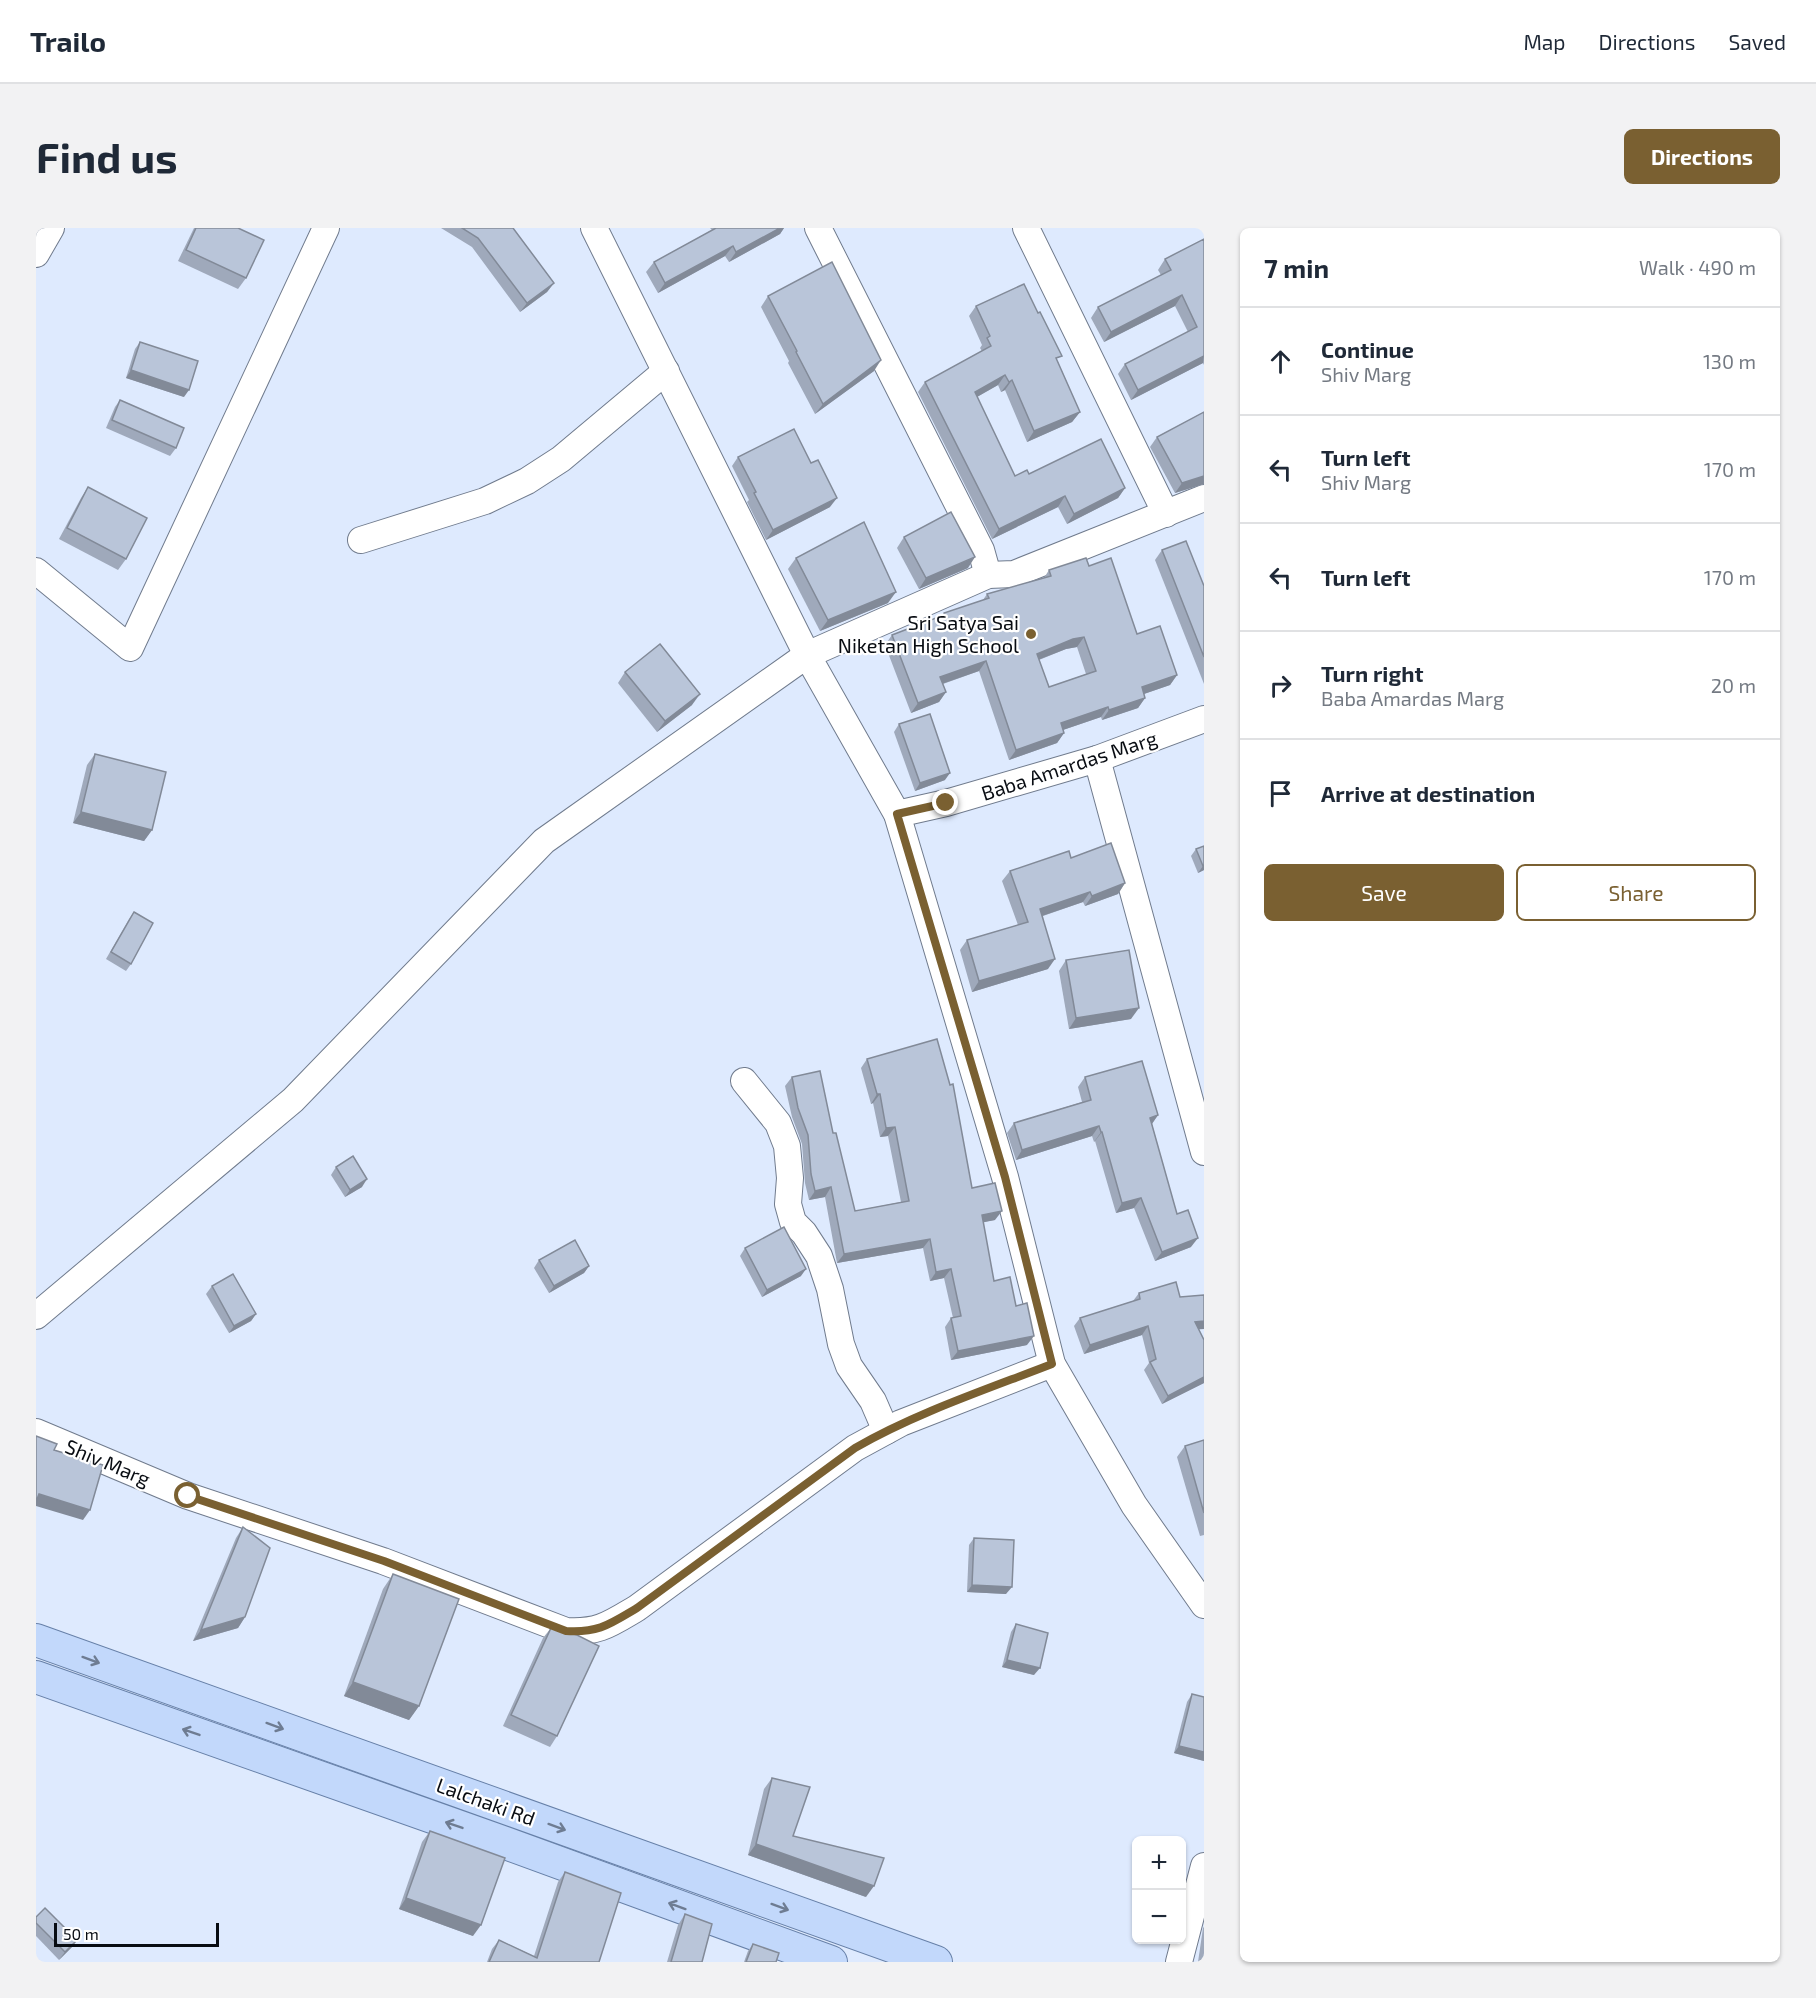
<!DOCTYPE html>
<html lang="en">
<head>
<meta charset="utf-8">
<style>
	:root { --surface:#fff; --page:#f2f2f3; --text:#1f2937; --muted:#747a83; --line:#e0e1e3; --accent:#7a6031 }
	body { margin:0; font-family:"Exo 2",sans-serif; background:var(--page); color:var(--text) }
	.controls { position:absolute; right:18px; bottom:18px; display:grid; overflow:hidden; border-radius:9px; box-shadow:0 2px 4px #0004 }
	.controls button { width:54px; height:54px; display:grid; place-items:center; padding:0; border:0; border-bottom:2px solid var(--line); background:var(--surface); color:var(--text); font:30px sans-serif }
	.scale { position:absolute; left:18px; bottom:15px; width:165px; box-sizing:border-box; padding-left:6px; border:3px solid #080c12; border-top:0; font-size:16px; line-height:21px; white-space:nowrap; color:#080c12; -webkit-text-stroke:4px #fff; paint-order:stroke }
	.stop { position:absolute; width:18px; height:18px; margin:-14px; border:4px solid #7a6031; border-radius:50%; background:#fff }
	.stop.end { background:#7a6031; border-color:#fff; box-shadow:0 2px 6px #0008 }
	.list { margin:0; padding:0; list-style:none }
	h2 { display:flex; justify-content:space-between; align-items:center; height:78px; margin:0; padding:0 24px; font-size:26px }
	h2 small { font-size:20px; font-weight:400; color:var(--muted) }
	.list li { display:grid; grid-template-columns:39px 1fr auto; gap:18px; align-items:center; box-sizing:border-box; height:108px; padding:0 24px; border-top:2px solid var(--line) }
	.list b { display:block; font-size:22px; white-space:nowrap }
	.list p { margin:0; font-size:20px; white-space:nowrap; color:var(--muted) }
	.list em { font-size:20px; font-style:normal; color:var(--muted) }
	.actions { display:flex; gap:12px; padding:18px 24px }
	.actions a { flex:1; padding:14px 0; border:2px solid var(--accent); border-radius:9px; text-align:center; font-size:21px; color:var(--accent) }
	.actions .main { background:var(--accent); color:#fff }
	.icon { flex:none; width:33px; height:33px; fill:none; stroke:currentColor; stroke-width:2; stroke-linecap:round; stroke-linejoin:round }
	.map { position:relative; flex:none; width:1168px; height:1734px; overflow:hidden; border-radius:9px }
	header { display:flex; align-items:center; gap:36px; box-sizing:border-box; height:84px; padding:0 30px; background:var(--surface); border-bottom:2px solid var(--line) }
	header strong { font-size:28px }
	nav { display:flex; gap:33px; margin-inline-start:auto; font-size:21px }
	.intro { display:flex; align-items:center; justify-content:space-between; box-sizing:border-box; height:144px; padding:0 36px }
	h1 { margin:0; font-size:42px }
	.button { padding:15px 27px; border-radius:9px; background:var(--accent); color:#fff; font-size:21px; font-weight:700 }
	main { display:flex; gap:36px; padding:0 36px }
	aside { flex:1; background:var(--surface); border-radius:9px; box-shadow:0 2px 4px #0004 }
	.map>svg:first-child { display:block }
</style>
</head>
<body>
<header>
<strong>Trailo</strong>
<nav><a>Map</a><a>Directions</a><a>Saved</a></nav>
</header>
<div class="intro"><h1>Find us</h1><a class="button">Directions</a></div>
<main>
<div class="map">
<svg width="1168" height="1734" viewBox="0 0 1168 1734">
	<rect width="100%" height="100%" fill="#deeafe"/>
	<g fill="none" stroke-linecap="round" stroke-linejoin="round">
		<defs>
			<g id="minor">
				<path d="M558,0L771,427L952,347L978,346L1168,270"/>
				<path d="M782,0L945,322L952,347"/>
				<path d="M990,0L1130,286"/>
				<path d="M0,26L15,0"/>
				<path d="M325,312L449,273L491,253L525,231L630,143"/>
				<path d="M0,343L94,420L290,0"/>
				<path d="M1061,531L1168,924"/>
				<path d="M861,586L910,575L1061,531L1168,491"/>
				<path d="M708,853L742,895L751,918L754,950L752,976L757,994L768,1005L783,1028L794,1061L805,1116L813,1138L837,1173L850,1203"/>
				<path d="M0,1088L257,872L508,613L771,427L861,586L969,949L1016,1136L1098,1277L1168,1377"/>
				<path d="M0,1204L152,1268L347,1333L530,1403C563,1405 574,1396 601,1380L819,1220L865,1195L1016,1136"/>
				<path d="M1143,1734L1168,1638"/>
			</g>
			<g id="major">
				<path d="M0,1412L900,1734"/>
				<path d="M0,1449L461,1612L795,1734"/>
			</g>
		</defs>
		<!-- minor casing -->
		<use href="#minor" stroke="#707b8d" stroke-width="28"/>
		<!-- major casing -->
		<use href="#major" stroke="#6780a8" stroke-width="34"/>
		<!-- minor -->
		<use href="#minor" stroke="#fff" stroke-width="26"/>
		<!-- major -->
		<use href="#major" stroke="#c2d8fb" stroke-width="32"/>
	</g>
	<!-- wall -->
	<g fill="#9fa9bb" fill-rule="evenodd">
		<path d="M158,0H202L210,50L202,61L142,33Z"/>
		<path d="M405,0H477L518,55L511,64L484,84L436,19Z"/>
		<path d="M674,0H748L744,6L693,34L689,28L622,65L610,44L618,34L676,2Z"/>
		<path d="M1168,11V137L1167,135L1095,172L1082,146L1089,136L1152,104L1139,78L1068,114L1055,90L1062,79L1125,47L1122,42L1129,31Z"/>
		<path d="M732,68L838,143L779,186L752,135L753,133L725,79Z"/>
		<path d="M940,78L1022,134L1044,184L1036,194L991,214L969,162L965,164L962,157L941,169L979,248L993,246L1089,260L1082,270L1031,296L1022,279L956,311L882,164L889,154L946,123L944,120L946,117L933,88Z"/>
		<path d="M104,114L148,169L90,150L99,121Z"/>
		<path d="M84,172L140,220L134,228L70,200L79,179Z"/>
		<path d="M1168,184V256L1139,265L1114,219L1121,209Z"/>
		<path d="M702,229L794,279L730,312L711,274L713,272L696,238Z"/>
		<path d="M52,259L90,331L82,342L23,311L45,270Z"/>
		<path d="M868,309L932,340L883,361L861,320Z"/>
		<path d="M1126,322L1168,358V456L1119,332Z"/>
		<path d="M760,330L852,375L784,403L752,341Z"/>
		<path d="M1053,338L1101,406L1141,447L1134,457L1108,466L1109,470L1102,480L1066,492L1065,489L1027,502L1028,505L1021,515L973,532L943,443L907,456L910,464L903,474L875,485L849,417L856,407L906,388L908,385L947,372L951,366L1008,350L1013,342ZM1041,419L1050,446L1013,459L1003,432L1030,421Z"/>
		<path d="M589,444L656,477L621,504L582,455Z"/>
		<path d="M863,496L909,552L879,563L858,504Z"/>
		<path d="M59,526L116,602L108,613L37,595L51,537Z"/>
		<path d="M1168,618V642L1162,645L1155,628L1160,621Z"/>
		<path d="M1035,630L1089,655L1082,666L1049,678L1047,674L1007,688L1012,741L936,764L924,722L931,712L982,697L966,653L974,643Z"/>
		<path d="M98,684L95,736L90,743L70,731L93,691Z"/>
		<path d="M1030,732L1095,791L1033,801L1023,743Z"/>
		<path d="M831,831L936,960L959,992L947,994L958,1053L980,1078L991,1117L915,1132L909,1099L915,1090H917L908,1050L894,1053L887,1020L801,1035L789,969L773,972L769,955L766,916L756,889L749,858L756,849L797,905L819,983L865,974L852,908L844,909L837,875L835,876L825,840Z"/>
		<path d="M1049,849L1122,887L1116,896L1141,986L1155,1019L1119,1033L1098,980L1080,985L1059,913L1058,914L1056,908L980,932L971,905L978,895L1046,874L1042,859Z"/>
		<path d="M300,939L326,959L309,969L295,947Z"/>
		<path d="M709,1020L765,1048L726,1069L704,1028Z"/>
		<path d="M503,1032L553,1038L548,1045L513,1065L498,1040Z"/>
		<path d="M176,1058L220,1086L215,1093L193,1105L170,1066Z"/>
		<path d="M1103,1065L1144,1069L1168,1067V1101H1163L1168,1112V1155L1126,1176L1108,1142L1113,1135L1106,1107L1048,1126L1038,1098L1044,1090L1097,1073Z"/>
		<path d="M1168,1212V1307L1164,1308L1141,1229L1149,1218Z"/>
		<path d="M207,1299L209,1389L202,1400L157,1413L200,1310Z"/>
		<path d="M938,1310L970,1366L931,1364L933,1317Z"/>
		<path d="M357,1346L383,1478L373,1492L308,1468L347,1361Z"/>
		<path d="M980,1396L998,1447L966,1439L975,1404Z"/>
		<path d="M515,1400L521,1508L514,1519L467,1498L507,1410Z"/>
		<path d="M1156,1466L1168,1533L1138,1525L1151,1474Z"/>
		<path d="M736,1550L757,1608L830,1669L712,1627L728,1561Z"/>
		<path d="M394,1603L437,1708L363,1681L386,1614Z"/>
		<path d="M529,1644L563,1734H451L456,1721L463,1712L498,1728L522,1654Z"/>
		<path d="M649,1686L666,1734H631L642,1697Z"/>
		<path d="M0,1689L36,1719L23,1732L0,1708Z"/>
		<path d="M1168,1699V1734H1162L1167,1700Z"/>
		<path d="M717,1716L740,1734H708L712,1723Z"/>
	</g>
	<!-- shaded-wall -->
	<g fill="#828a98">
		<path d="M744,0H748L744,6L693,34L700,24Z"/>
		<path d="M697,18L689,28L622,65L629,55Z"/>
		<path d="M518,55L511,64L484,84L491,75Z"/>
		<path d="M1146,67L1139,78L1068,114L1075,104Z"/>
		<path d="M1168,128L1167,135L1095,172L1102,162Z"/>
		<path d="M845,132L838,143L779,186L787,176Z"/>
		<path d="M95,142L153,162L148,169L90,150Z"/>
		<path d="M969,147L962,157L932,174L939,164Z"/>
		<path d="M976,152L969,162L965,164L973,154Z"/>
		<path d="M1044,184L1036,194L991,214L998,203Z"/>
		<path d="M1168,248V256L1139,265L1146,255Z"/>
		<path d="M1089,260L1082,270L1031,296L1038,286Z"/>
		<path d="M1029,268L1022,279L956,311L963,301Z"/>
		<path d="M801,270L794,279L730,312L737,302Z"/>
		<path d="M939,329L932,340L883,361L890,350Z"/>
		<path d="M860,364L852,375L784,403L792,392Z"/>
		<path d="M1048,409L1041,419L1030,421L994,435L1001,426L1037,411Z"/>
		<path d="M950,433L943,443L897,459L904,449Z"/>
		<path d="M1141,447L1134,457L1099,469L1106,459Z"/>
		<path d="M910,464L903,474L875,485L882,475Z"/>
		<path d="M664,466L656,477L621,504L629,493Z"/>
		<path d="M1109,470L1102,480L1066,492L1073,482Z"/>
		<path d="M1072,479L1065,489L1018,505L1025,495Z"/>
		<path d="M1028,505L1021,515L973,532L980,522Z"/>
		<path d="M914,545L909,552L879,563L884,555Z"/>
		<path d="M45,584L116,602L108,613L37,595Z"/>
		<path d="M1168,637V642L1162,645L1167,638Z"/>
		<path d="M1089,655L1082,666L1049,678L1056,668Z"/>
		<path d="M1054,664L1047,674L997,691L1004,681Z"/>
		<path d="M1019,731L1012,741L936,764L943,753Z"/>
		<path d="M1103,780L1095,791L1033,801L1040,790Z"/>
		<path d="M841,866H844L837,875L835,876Z"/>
		<path d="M1122,887L1115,897L1114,890Z"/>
		<path d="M1063,898L1056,908L980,932L986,922Z"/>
		<path d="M859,899L852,908L844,909L850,900Z"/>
		<path d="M1065,904H1066L1059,913L1058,914Z"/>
		<path d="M331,951L326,959L309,969L314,962Z"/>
		<path d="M795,959L789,969L773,972L779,963Z"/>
		<path d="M1105,970L1098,980L1080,985L1086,975Z"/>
		<path d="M966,983L959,992L939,996L946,987Z"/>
		<path d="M1162,1010L1155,1019L1119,1033L1126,1024Z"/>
		<path d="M894,1011L887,1020L801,1035L808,1026Z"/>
		<path d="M553,1038L548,1045L513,1065L518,1058Z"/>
		<path d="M770,1041L765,1048L726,1069L731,1062Z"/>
		<path d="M915,1041L908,1050L894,1053L900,1044Z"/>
		<path d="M220,1086L215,1093L193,1105L198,1098Z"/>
		<path d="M1168,1093V1101L1153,1102L1159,1094Z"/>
		<path d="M1112,1098L1106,1107L1048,1126L1054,1117Z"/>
		<path d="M998,1108L991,1117L915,1132L922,1123Z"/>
		<path d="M1168,1149V1155L1126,1176L1132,1168Z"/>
		<path d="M3,1266L54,1282L47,1292L0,1278V1270Z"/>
		<path d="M936,1357L976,1359L970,1366L931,1364Z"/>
		<path d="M209,1389L202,1400L157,1413L165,1402Z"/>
		<path d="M971,1432L1004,1440L998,1447L966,1439Z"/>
		<path d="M317,1454L383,1478L373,1492L308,1468Z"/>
		<path d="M1143,1518L1168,1524V1533L1138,1525Z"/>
		<path d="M720,1616L838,1658L830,1669L712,1627Z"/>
		<path d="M370,1670L445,1697L437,1708L363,1681Z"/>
		<path d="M41,1712L36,1719L23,1732L29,1724Z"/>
	</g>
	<!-- building -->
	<g fill="#b9c5d9" stroke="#828a98" stroke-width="1.5" fill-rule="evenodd">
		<path d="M160,0H202L228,12L210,50L150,22Z"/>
		<path d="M426,0H477L518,55L491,75L442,10Z"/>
		<path d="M680,0H744L700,24L697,18L629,55L618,34Z"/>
		<path d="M1168,11V128L1102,162L1089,136L1161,99L1146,67L1075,104L1062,79L1135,42L1129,31Z"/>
		<path d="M796,34L845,132L787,176L760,124L761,123L732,68Z"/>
		<path d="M988,56L1002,85L1004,84L1026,128L1020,130L1044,184L998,203L976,152L973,154L969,147L939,164L979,248L991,242L993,246L1065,211L1089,260L1038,286L1029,268L963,301L889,154L955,118L951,110L954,108L940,78Z"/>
		<path d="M104,114L162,133L153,162L95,142Z"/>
		<path d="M84,172L148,200L140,220L76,192Z"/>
		<path d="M1168,184V248L1146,255L1121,209Z"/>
		<path d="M758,201L775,235L782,232L801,270L737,302L718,265L720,264L702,229Z"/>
		<path d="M52,259L111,290L90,331L31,300Z"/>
		<path d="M915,284L939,329L890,350L868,309Z"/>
		<path d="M828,294L860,364L792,392L760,330Z"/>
		<path d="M1150,313L1168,358V429L1126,322Z"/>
		<path d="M1050,330L1053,338L1075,330L1101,406L1124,398L1141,447L1106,459L1109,470L1073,482L1072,479L1025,495L1028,505L980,522L950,433L904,449L910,464L882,475L856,407L908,387V385L953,370L951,366L1015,348L1013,342ZM1048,409L1060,443L1013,459L1001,426L1037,411Z"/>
		<path d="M624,416L664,466L629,493L589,444Z"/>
		<path d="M894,486L914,545L884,555L863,496Z"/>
		<path d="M59,526L130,544L116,602L45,584Z"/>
		<path d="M1075,615L1089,655L1056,668L1054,664L1004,681L1019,731L943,753L931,712L992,694L974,643L1033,623L1035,630Z"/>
		<path d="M1168,618V637L1167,638L1160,621Z"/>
		<path d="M98,684L117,695L95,736L75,724Z"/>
		<path d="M1093,722L1103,780L1040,790L1030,732Z"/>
		<path d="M901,811L914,857L917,856L936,960L959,955L966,983L946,987L958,1053L974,1049L980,1078L991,1075L998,1108L922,1123L915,1090L925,1088L915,1041L900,1044L894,1011L808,1026L795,959L779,963L775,946L772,907L762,880L756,849L784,843L797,905H800L819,983L873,973L859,899L850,900L844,866H841L831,831Z"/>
		<path d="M1106,833L1122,887L1114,890L1141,986L1152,982L1162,1010L1126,1024L1105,970L1086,975L1066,904H1065L1063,898L986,922L978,895L1055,872L1049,849Z"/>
		<path d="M317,928L331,951L314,962L300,939Z"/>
		<path d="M748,999L770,1041L731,1062L709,1020Z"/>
		<path d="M539,1012L553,1038L518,1058L503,1032Z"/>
		<path d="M197,1046L220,1086L198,1098L176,1058Z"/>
		<path d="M1140,1054L1144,1069L1168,1067V1093L1159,1094L1168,1112V1149L1132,1168L1114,1134L1120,1131L1112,1098L1054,1117L1044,1090L1104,1071L1103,1065Z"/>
		<path d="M0,1208L21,1216L18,1222L67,1237L54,1282L3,1266L0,1274Z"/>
		<path d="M1168,1212V1285L1149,1218Z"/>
		<path d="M207,1299L234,1320L209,1389L165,1402Z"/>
		<path d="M938,1310L978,1312L976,1359L936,1357Z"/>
		<path d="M357,1346L423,1371L383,1478L317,1454Z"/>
		<path d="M980,1396L1012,1405L1004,1440L971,1432Z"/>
		<path d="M515,1400L541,1407L563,1418L521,1508L475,1487Z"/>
		<path d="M1156,1466L1168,1469V1524L1143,1518Z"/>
		<path d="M736,1550L774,1559L757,1608L848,1630L838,1658L720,1616Z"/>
		<path d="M394,1603L469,1630L445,1697L370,1670Z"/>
		<path d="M529,1644L585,1665L563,1734H453L463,1712L501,1730Z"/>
		<path d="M9,1680L41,1712L29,1724L0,1695V1689Z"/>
		<path d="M649,1686L676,1696L666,1734H635Z"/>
		<path d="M717,1716L743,1725L740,1734H710Z"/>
	</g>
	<!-- one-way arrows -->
	<defs><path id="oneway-shaft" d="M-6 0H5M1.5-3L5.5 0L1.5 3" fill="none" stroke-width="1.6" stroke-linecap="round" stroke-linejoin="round" transform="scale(1.5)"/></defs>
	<g stroke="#6e7c92">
		<use href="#oneway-shaft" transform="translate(55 1432) rotate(20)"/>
		<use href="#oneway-shaft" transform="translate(239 1498) rotate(20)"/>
		<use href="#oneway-shaft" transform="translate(155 1504) rotate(-161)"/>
		<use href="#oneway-shaft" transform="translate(418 1597) rotate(-161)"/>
		<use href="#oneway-shaft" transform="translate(521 1599) rotate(20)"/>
		<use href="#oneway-shaft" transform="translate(641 1678) rotate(-160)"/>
		<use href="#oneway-shaft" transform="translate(744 1679) rotate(20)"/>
	</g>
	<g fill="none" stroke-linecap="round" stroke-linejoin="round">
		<!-- route -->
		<path stroke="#7a6031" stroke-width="8" d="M152,1268L348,1333L530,1403C563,1405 574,1396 601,1380L819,1220C880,1185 949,1162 1016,1136L969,949L861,586L910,575"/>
	</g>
	<!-- markers -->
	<circle fill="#7a6031" stroke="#fff" stroke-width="2" cx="995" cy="406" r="6"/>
	<g text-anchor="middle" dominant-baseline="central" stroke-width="4.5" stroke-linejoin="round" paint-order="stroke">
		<!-- poi labels -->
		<g font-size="20" fill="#080c12" stroke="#fff" text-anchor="end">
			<text x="983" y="394">Sri Satya Sai<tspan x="983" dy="23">Niketan High School</tspan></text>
		</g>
		<!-- street labels -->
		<g font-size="20" fill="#080c12" stroke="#fff">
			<text transform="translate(1033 537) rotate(-18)">Baba Amardas Marg</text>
			<text transform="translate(72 1234) rotate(23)">Shiv Marg</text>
			<text transform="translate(450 1573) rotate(20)">Lalchaki Rd</text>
		</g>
	</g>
</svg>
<div class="controls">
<button>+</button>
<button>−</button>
</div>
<div class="scale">50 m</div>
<div class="stop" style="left:152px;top:1268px"></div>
<div class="stop end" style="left:910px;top:575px"></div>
</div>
<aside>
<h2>7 min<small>Walk · 490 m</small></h2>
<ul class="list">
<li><svg class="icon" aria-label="ahead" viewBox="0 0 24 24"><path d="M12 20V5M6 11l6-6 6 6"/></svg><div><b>Continue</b><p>Shiv Marg</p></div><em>130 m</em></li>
<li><svg class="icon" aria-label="left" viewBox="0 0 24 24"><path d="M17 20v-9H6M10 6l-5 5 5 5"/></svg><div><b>Turn left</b><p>Shiv Marg</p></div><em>170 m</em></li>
<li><svg class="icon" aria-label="left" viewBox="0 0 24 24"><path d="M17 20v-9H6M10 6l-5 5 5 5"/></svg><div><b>Turn left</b></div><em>170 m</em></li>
<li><svg class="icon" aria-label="right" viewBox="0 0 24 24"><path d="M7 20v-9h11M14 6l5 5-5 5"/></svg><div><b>Turn right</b><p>Baba Amardas Marg</p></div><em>20 m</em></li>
<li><svg class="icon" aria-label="arrive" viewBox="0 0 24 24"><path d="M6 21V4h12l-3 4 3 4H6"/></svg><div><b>Arrive at destination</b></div></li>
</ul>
<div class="actions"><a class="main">Save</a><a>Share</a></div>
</aside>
</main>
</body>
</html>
